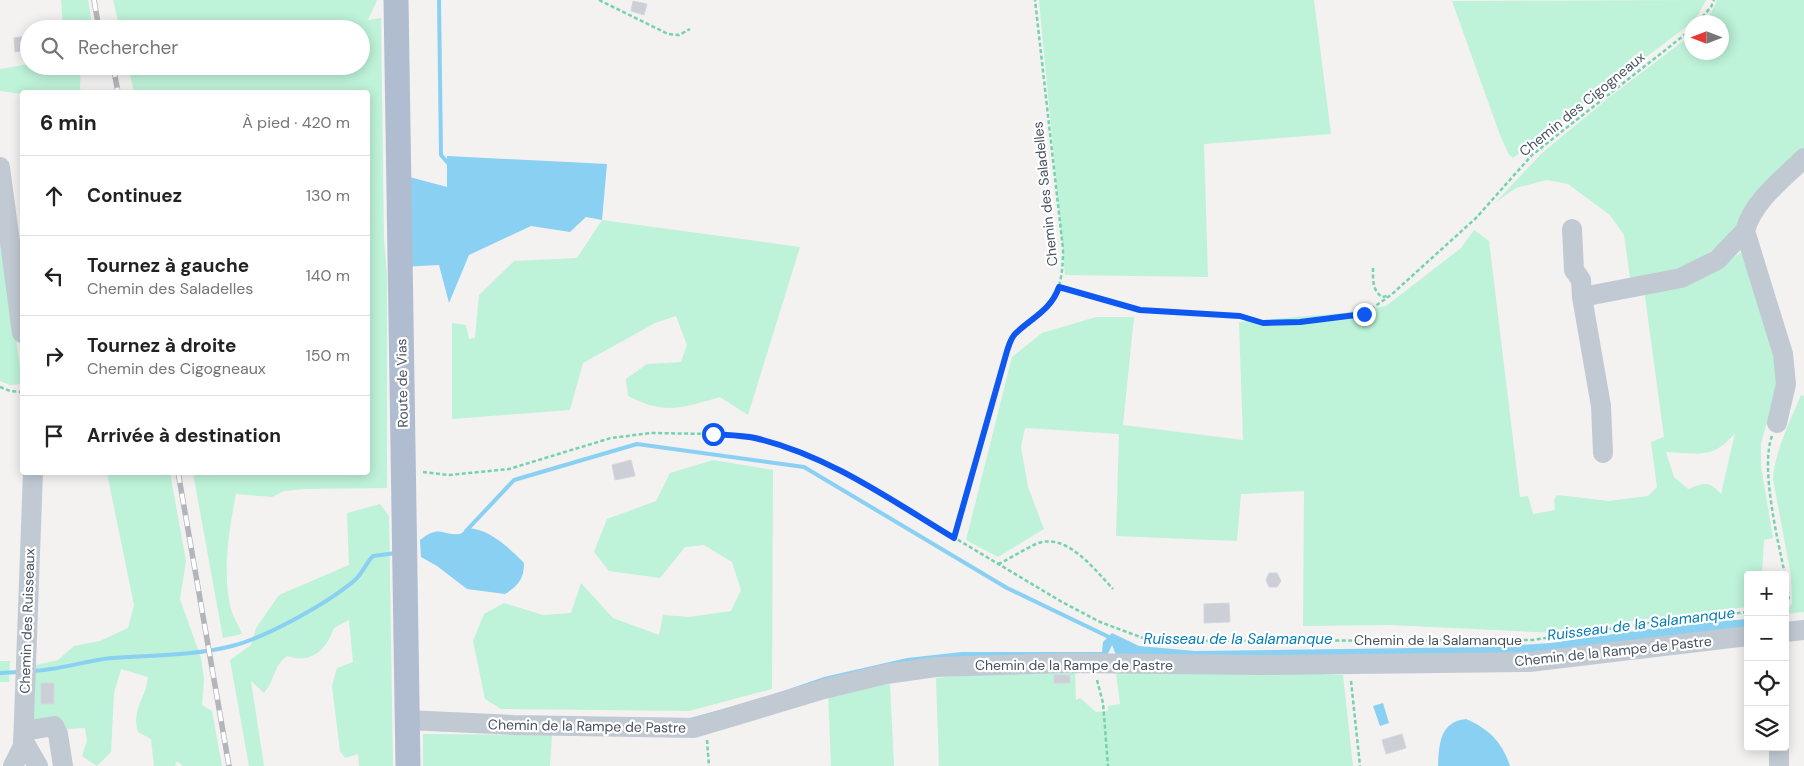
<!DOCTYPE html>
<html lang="fr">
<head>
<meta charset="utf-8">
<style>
	:root { --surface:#fff; --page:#f2f2f2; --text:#222; --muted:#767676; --line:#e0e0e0 }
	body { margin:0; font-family:"DM Sans",sans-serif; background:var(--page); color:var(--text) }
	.controls { position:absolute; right:15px; bottom:15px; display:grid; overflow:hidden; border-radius:5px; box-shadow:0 2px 12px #0003 }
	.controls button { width:45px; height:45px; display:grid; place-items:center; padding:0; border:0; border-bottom:1px solid var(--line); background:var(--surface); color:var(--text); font:25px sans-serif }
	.compass { position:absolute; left:1684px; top:15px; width:45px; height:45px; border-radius:50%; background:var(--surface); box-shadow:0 2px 12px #0003; rotate:270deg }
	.stop { position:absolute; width:15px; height:15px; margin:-11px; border:4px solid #0e57f1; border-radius:50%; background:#fff }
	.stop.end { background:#0e57f1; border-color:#fff; box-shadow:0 1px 5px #0008 }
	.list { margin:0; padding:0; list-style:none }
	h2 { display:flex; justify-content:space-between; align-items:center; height:65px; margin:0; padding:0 20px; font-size:21px }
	h2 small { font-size:16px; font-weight:400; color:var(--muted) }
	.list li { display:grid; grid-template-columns:32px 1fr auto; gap:15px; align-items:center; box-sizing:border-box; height:80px; padding:0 20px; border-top:1px solid var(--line) }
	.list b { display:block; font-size:19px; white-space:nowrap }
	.list p { margin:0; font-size:16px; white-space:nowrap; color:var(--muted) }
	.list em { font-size:16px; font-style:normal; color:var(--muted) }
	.icon { flex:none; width:28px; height:28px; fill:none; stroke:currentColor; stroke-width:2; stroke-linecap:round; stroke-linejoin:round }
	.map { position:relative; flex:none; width:1804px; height:766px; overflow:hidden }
	.search { position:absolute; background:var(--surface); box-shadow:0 2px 12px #0003; left:20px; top:20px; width:350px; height:55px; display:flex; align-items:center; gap:12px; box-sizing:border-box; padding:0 18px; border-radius:28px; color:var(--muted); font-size:19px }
	.panel { position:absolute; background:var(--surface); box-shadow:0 2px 12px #0003; left:20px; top:90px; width:350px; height:385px; border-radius:5px }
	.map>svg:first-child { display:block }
</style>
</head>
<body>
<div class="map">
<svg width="1804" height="766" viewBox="0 0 1804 766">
	<rect width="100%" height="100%" fill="#f4f1f1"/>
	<!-- green -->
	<g fill="#bef2d9" fill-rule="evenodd">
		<path d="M61,0H88L93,29H63Z"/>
		<path d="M113,0H377L368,20L381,18L384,240L387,275V488L305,489L284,491L272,497L236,494C229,528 222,575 231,609C233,617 239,626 242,634L223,638L193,473L368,472V92H134L128,66H361V29H120Z"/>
		<path d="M1039,0H1314L1331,134L1204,144L1208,277L1065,275Z"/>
		<path d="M1706,0L1695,20L1513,158L1509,155L1500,135L1452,1Z"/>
		<path d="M1717,0H1804V150L1732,239C1715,244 1709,255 1695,262C1675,272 1652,275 1630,278L1624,235L1610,215L1568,184L1547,180L1535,183L1516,188L1496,202L1541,154L1611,96L1691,35L1692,52H1722V22H1703L1711,13Z"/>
		<path d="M29,64V66H81L80,88L82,92L22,94L0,91V69Z"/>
		<path d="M0,213L22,384L10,385L0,381Z"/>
		<path d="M602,220L800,247L748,415L720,397C682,408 665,415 628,396L626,379L647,364L681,362L687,345L676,316L655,323L583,363L570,410L452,419V323L466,325L469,339L475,338L479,295L514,261L577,258Z"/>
		<path d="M1474,230L1489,241L1520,497L1528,496L1533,514L1555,510L1554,500L1557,495L1609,501L1648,496L1657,487L1651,442L1664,437L1644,289L1732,258L1744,251L1777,356L1779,383L1761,443V466L1773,538L1764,540L1762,575H1748V607L1638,620L1557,633L1390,625L1303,626L1304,491L1241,494L1237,541L1116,536L1119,434L1025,428L1021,447L1028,487L1044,529L998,557L966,540L1012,357L1042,333L1096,317H1134L1123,425L1243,440L1239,322L1343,313L1386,306L1461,248ZM1735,433L1721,494C1709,481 1706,482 1688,489L1674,477L1666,452C1698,453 1713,460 1735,433Z"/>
		<path d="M1801,395L1804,396V612L1785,614L1792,603L1791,576L1773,479C1775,450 1790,422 1801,395Z"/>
		<path d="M713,460L773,470L772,689L689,711L501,709L485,699L473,641L484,614L504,603L543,615L571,613L581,583L613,618L659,635L663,615L689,617L731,611L741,590L732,562L704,545L685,547L660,578L609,571L594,552L607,519L656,501L670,473Z"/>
		<path d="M107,473H170L186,561L180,599L201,658L204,679L202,705L212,711L222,766H183L177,761L175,766H154L151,739L138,732C131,709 146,699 148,677L121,669L114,693L111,752L97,766L82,756L87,741L85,728L32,731V666L58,660L74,646L100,641L128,628L134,605Z"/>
		<path d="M380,504L389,516L393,766H359L358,754L345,758L340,751L332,686L337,668L353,662L349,620L334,628C326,650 312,664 287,656C273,666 275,680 264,693L251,681L264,766H249L230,660L251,645L256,628L279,595L349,565L347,513Z"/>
		<path d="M0,661H10L9,682H0Z"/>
		<path d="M1075,666L1076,700L1080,698L1096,712L1108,711V706L1120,704L1115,666L1343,675L1353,766H939L936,678Z"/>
		<path d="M890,684L894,766H831L828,692L858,686Z"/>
		<path d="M423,734L552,735L550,766H423Z"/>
	</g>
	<!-- water -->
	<g fill="#89d0f2">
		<path d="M447,156L607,164L602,220L586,217L570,232L531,226L469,255L449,303L439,265L401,267L402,175L447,187Z"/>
		<path d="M469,528C491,530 509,548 524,563C524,579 518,586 505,594L467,589L437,566L421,557L420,540C441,524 440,536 460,534Z"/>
		<path d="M1748,619V632L1553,657L1116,655L1112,645L1104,662L955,663L720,721L444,730L441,732L440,716L690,718L760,699L824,677L907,658L962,652H1102L1103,642L1112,633L1139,646L1195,651L1486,647L1551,643L1685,624Z"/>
		<path d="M1383,703L1389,723L1380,726L1373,706Z"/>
		<path d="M1466,719C1489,729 1502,742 1510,766H1438C1439,743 1440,722 1466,719Z"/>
	</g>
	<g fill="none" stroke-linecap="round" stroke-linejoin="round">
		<!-- stream -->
		<g stroke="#89d0f2" stroke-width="4">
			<path d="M439,0L441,155L448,163"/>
			<path d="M466,531L514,480L637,444L804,467L1007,588L1111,638"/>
			<path d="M32,671C59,670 84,661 111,658C150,655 193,656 232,646C267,637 328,603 355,580C362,574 366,563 373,556L396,553"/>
			<path d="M0,673L20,672"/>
		</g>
	</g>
	<!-- building -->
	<g fill="#cdcfd7" stroke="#d5d6dd">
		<path d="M633,1L647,4L644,15L631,11Z"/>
		<path d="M27,36L28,50L15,52L14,38Z"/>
		<path d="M631,460L635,476L615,480L612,465Z"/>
		<path d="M1269,573H1277L1281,581L1277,587H1269L1266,580Z"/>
		<path d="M1229,603L1230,622L1204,623V604Z"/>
		<rect x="1054" y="675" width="16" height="8"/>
		<rect x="41" y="683" width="13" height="21"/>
		<path d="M1402,734L1406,748L1386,754L1382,740Z"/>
	</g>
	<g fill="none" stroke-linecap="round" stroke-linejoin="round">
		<!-- path -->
		<g stroke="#74d3af" stroke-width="2.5" stroke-dasharray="4 2.5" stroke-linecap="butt">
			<path d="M599,0L668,34L679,35L690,29"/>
			<path d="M1698,22L1711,7L1714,0"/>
			<path d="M1373,268C1373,279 1372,290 1382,297L1387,296"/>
			<path d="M1059,287L1140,310L1240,316L1263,323L1300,321L1364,314L1391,295L1476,218L1532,155L1692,29"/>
			<path d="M0,387L10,391L22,392"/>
			<path d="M1772,436C1760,467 1778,541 1785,575"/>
			<path d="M423,472L449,475L509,469L611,438L651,433L713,434L753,438L786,447L841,470L1062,602L1100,622L1151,641L1532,640L1663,621L1748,612"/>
			<path d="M954,538L1007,351C1016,330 1022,331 1038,317C1060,299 1063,276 1063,249L1035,0"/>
			<path d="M998,564C1011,558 1023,550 1036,544C1066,531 1095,570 1113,589"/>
			<path d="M1785,577L1789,598L1785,602"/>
			<path d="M1097,680L1103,703L1108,766"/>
			<path d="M1351,681L1360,766"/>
			<path d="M707,740L709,766"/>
		</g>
		<!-- minor -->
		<g stroke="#c1cad3" stroke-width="20">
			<path d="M0,167L22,333"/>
			<path d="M1572,229L1574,270L1581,280L1582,297L1601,406L1603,453"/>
			<path d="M1582,297L1681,278L1717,260L1745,231"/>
			<path d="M1777,423L1786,384L1783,354L1745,231C1753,201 1782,180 1804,158"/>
			<path d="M1785,632L1804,630"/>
			<path d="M407,720L513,725L694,728L824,689L886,674L936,667L1066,663L1260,665L1529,662L1748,636"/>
			<path d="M24,731L54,726L58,734L63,766"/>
			<path d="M23,740L38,766"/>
			<path d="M1779,747V766"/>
			<path d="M13,766L23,746L33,472"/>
		</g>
		<!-- major -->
		<path stroke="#b0bdd1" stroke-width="25" d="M396,0L408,766"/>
		<defs>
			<g id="rail">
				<path d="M94,0L99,29"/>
				<path d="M113,66L118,92"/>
				<path d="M178,472L229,766"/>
			</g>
		</defs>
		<!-- rail casing -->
		<use href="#rail" stroke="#b3b5bc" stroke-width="5.5"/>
		<!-- rail -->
		<use href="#rail" stroke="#fff" stroke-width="4" stroke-dasharray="11" stroke-linecap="butt"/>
	</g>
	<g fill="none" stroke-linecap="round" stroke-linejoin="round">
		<!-- route -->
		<path stroke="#0e57f1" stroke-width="6" d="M713,434C727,435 742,435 755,438C828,455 891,500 954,538L1007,351C1009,345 1011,337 1016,333C1033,317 1051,310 1059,287L1140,310L1240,316L1263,323L1300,322L1364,314"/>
	</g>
	<g text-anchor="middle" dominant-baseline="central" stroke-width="4.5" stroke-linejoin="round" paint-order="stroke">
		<!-- street labels -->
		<g font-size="14" fill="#485260" stroke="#fff">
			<text transform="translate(1582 104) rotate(-39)">Chemin des Cigogneaux</text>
			<text transform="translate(1045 194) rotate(-96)">Chemin des Saladelles</text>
			<text transform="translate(402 383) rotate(-91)">Route de Vias</text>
			<text transform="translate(27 621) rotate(-88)">Chemin des Ruisseaux</text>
			<text x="1438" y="640">Chemin de la Salamanque</text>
			<text transform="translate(1613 651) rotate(-6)">Chemin de la Rampe de Pastre</text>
			<text x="1074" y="665">Chemin de la Rampe de Pastre</text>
			<text transform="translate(587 726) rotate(1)">Chemin de la Rampe de Pastre</text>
		</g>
		<!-- water labels -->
		<g font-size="15" font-style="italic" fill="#047cb7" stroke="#fff">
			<text transform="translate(1641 624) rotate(-7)">Ruisseau de la Salamanque</text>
			<text x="1238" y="639">Ruisseau de la Salamanque</text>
		</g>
	</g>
</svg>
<div class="controls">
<button>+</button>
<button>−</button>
<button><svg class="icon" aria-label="locate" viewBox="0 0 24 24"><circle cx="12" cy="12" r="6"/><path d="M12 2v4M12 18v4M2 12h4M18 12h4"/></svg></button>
<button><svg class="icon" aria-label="layers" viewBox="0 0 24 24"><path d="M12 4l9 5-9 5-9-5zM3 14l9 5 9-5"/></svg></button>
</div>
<svg class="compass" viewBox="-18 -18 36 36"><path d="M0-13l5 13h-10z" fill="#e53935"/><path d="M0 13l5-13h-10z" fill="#767676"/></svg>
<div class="stop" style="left:713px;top:434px"></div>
<div class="stop end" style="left:1364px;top:314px"></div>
<div class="search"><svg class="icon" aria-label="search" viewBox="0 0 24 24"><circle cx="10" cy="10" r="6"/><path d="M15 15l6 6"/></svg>Rechercher</div>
<section class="panel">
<h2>6 min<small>À pied · 420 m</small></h2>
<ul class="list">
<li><svg class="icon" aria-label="ahead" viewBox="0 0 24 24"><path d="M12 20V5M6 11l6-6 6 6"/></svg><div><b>Continuez</b></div><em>130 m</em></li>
<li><svg class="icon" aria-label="left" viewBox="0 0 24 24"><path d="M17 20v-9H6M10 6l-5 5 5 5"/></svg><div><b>Tournez à gauche</b><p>Chemin des Saladelles</p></div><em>140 m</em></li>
<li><svg class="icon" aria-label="right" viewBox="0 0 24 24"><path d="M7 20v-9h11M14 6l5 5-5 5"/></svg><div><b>Tournez à droite</b><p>Chemin des Cigogneaux</p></div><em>150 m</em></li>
<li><svg class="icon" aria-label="arrive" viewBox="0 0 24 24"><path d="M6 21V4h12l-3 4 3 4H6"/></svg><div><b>Arrivée à destination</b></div></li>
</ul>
</section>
</div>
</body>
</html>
